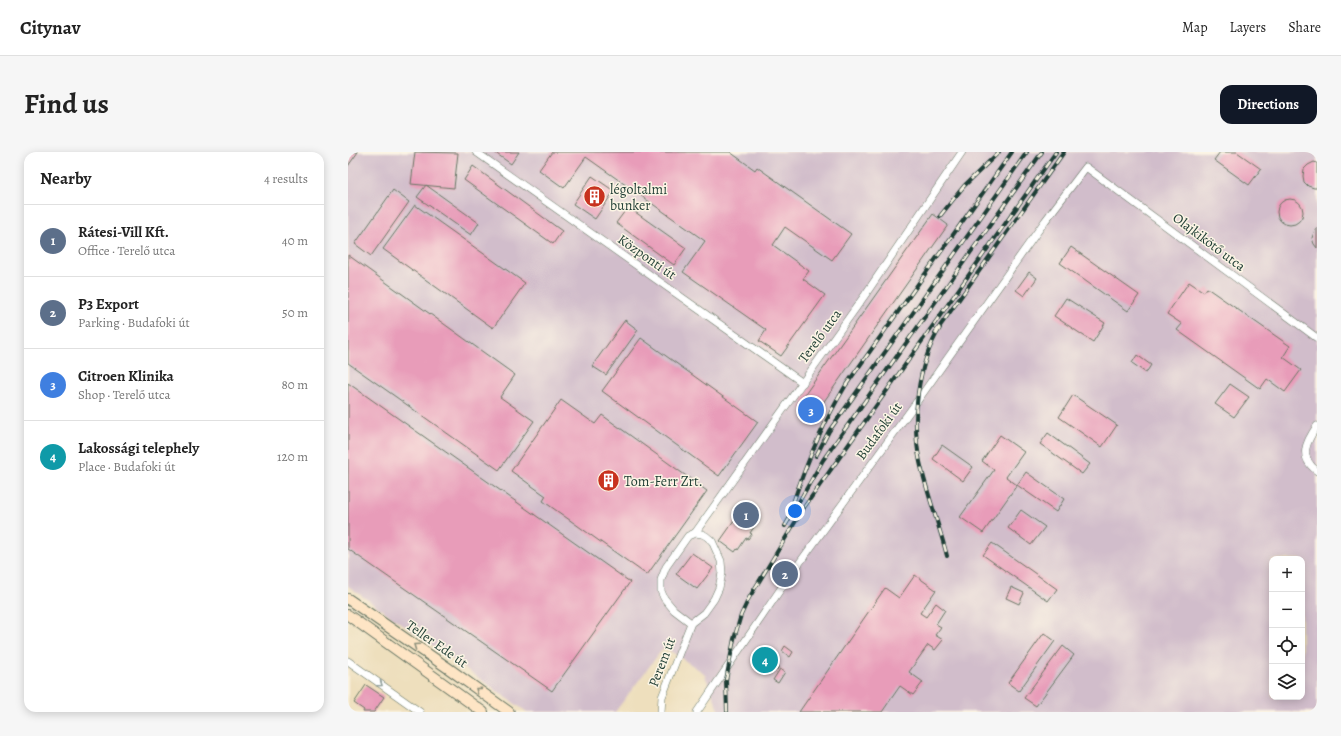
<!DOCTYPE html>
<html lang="en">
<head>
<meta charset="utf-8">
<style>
	:root { --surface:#fff; --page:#f6f6f6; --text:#222; --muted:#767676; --line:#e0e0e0; --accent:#111827 }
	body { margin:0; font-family:Alegreya,serif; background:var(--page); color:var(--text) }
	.controls { position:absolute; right:12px; bottom:12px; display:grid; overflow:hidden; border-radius:8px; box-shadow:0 2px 10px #0003 }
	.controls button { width:36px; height:36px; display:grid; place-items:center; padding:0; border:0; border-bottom:1px solid var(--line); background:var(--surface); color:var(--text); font:20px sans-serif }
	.you { position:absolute; left:447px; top:359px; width:14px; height:14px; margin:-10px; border:3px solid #fff; border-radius:50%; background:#1a73e8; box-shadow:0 0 0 6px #1a73e833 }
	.badge { display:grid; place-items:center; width:26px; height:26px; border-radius:50%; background:var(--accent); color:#fff; font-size:13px; font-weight:700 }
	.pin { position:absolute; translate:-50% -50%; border:2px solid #fff; box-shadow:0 1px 4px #0006 }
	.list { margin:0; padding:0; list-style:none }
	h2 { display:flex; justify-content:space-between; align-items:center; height:52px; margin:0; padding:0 16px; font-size:17px }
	h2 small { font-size:13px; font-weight:400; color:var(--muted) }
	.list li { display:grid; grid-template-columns:26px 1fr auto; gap:12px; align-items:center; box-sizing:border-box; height:72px; padding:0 16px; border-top:1px solid var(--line) }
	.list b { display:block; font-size:15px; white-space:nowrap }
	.list p { margin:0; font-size:13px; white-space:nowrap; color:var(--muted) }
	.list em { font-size:13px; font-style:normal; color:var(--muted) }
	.icon { flex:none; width:22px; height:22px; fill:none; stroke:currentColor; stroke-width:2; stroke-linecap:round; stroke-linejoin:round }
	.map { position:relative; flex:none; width:969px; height:560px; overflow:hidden; border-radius:12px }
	header { display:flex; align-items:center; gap:24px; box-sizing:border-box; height:56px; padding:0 20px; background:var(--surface); border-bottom:1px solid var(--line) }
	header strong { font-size:19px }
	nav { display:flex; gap:22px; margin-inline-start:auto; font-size:14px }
	.intro { display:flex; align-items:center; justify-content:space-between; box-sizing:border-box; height:96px; padding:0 24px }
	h1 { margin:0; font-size:28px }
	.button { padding:10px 18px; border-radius:12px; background:var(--accent); color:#fff; font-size:14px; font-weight:700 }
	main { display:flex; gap:24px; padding:0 24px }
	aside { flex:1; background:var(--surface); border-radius:12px; box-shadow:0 2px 10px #0003 }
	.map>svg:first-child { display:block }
</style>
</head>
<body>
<header>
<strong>Citynav</strong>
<nav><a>Map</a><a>Layers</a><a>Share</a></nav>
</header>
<div class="intro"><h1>Find us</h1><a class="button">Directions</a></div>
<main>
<aside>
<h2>Nearby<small>4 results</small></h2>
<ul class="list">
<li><span class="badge" style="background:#5c6f8a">1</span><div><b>Rátesi-Vill Kft.</b><p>Office · Terelő utca</p></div><em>40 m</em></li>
<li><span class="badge" style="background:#5c6f8a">2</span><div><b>P3 Export</b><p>Parking · Budafoki út</p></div><em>50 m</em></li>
<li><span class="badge" style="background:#3f7fe0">3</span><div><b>Citroen Klinika</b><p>Shop · Terelő utca</p></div><em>80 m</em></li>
<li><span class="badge" style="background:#0f9aa8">4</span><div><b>Lakossági telephely</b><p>Place · Budafoki út</p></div><em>120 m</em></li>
</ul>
</aside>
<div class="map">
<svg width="969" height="560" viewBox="0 0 969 560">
	<rect width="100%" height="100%" fill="#fcf5e5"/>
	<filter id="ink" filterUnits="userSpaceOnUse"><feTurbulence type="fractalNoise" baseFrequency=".025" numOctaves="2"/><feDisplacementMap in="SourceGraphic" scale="8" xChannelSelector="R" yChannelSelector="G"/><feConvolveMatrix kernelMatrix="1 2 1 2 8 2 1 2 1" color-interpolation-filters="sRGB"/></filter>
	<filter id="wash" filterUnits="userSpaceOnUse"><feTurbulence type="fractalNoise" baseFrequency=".012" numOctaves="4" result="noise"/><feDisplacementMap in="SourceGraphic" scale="16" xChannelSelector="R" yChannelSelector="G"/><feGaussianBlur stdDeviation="0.9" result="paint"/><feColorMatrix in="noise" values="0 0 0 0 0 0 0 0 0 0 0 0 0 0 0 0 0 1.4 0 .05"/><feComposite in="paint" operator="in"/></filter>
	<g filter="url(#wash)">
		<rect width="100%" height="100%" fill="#eedfbd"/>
		<!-- industrial -->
		<path fill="#d1bdcb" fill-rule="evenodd" d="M0,0H969V560H372L356,521L316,495L267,560H179L0,434ZM924,407H954V545H924Z"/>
		<g id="blocks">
			<!-- building -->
			<g fill="#e89cb9">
				<path d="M0,0H10L0,14Z"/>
				<path d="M67,0L110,1L106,36L63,32Z"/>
				<path d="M146,0H171L163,12Z"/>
				<path d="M204,0H382L407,18L409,15L503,82L484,108L437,75L425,93L461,119L455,127L477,143L433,204L411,189L418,178L335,120L357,89L238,5L216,36L191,18Z"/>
				<path d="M872,0H889L913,17L901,33L866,8Z"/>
				<path d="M966,10L969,11V36H966L960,34L956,30L955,24L956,17L960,13Z"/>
				<path d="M125,14L214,79L205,92L116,28Z"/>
				<path d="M244,24L266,39L247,67L225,52Z"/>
				<path d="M78,33L131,71L123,83L69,45Z"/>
				<path d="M45,38L61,50L23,104L7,92Z"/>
				<circle cx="942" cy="60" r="13"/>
				<path d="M67,53L177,131L145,176L35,97Z"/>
				<path d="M280,55L338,96L326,113L268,71Z"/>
				<path d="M585,62L600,73L465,265L452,256L456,251L453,248Z"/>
				<path d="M969,76V96L966,92L964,86L966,80Z"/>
				<path d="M723,95L791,143L780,159L712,111Z"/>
				<path d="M0,103L167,223L152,245L186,269L151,318L0,211Z"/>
				<path d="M681,120L689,126L676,144L668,138Z"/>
				<path d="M841,130L856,140L859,136L942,194L935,205L953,218L937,240L919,227L912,237L829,178L834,172L819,162Z"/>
				<path d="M718,146L757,171L745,190L706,164Z"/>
				<path d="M277,168L290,178L258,223L244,214Z"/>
				<path d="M293,186L410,270L371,324L254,239Z"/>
				<path d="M789,203L803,213L798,221L784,211Z"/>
				<path d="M0,231L282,430L204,539L0,397Z"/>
				<path d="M882,232L901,245L886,265L867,252Z"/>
				<path d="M725,243L769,273L754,295L711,265Z"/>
				<path d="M213,248L247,272L254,263L359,339L299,423L195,349L198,344L163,319Z"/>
				<path d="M700,281L742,312L734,322L692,292Z"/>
				<path d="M652,283L676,300L658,325L669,333L635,381L612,365L646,318L634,309Z"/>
				<path d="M594,293L625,315L615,329L585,307Z"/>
				<path d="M678,320L716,347L708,360L669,333Z"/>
				<path d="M396,355L412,366L402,381L404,382L400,387L398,386L390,398L389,397L387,400L372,389Z"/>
				<path d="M673,358L697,375L683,393L660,376Z"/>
				<path d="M644,391L709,437L700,449L635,403Z"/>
				<path d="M344,401L365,416L349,437L328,422Z"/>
				<path d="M567,423L588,438L572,461L578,465L588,451L597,458L588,472L593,475L587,483L595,488L587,498L580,493L561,520L575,530L565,543L552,534L534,560H451L537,436L551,446Z"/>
				<path d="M663,435L676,441L671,452L658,446Z"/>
				<path d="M696,481L707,489L671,539L660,531Z"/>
				<path d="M437,494L445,500L442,505L434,499Z"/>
				<path d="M715,494L726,503L688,554L676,546Z"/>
				<path d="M417,504L421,507L418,511L414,508Z"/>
				<path d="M423,509L431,514L429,518L420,513Z"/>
				<path d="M432,517L437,520L430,531L425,528Z"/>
				<path d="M18,533L36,545L26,560H15L16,558L6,551Z"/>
			</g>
		</g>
	</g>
	<g filter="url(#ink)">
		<use href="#blocks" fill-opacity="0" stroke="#677664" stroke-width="1"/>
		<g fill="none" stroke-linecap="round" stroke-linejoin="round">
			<defs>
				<g id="minor">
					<path d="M128,0L455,231"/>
					<path d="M969,274C958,290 950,305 969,319"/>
					<path d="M347,381L517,143L614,0"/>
					<path d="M0,509L72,560"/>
					<path d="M313,560L314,545L335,491L343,471L356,461L366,447L371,436L374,421L373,409L364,389L358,384L354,382L347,381L340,384L318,415L313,428V439L316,446L326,458L343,471"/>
					<path d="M349,560L434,435L570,248L697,69L738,15L969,186"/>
				</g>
				<g id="secondary">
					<path d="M0,447L100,516L161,560"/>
					<path d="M0,463L135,560"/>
				</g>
			</defs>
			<!-- minor casing -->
			<use href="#minor" stroke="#677664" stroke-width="8"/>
			<!-- secondary casing -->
			<use href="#secondary" stroke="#677664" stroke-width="12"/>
			<!-- minor -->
			<use href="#minor" stroke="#fff" stroke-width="7"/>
			<!-- secondary -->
			<use href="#secondary" stroke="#fee5c5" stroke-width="10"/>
			<defs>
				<g id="rail">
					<path d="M592,64L616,34L651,0"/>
					<path d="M592,176C569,213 563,268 572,310C579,342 591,372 599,404"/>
					<path d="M587,181L716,0"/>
					<path d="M468,304L481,279L496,258L679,0"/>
					<path d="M445,351C459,309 475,271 498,233L664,0"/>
					<path d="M437,374L475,308L694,0"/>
					<path d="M379,560L378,528L386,487L393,463L401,446L457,354L708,0"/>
				</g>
			</defs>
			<!-- rail casing -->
			<use href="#rail" stroke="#1f3d34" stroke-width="4"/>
			<!-- rail -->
			<use href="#rail" stroke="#fcf5e5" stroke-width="2.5" stroke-dasharray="8" stroke-linecap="butt"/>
		</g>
		<!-- one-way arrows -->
		<defs><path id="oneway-chevron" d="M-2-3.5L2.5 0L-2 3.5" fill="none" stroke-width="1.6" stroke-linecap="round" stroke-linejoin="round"/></defs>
		<g stroke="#8e917c">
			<use href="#oneway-chevron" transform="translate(68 494) rotate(-145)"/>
			<use href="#oneway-chevron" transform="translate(130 538) rotate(-144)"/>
		</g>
		<use stroke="#8f9e9a" href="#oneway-chevron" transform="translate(32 532) rotate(35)"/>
	</g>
	<!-- icons -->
	<defs>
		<symbol id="building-disc" viewBox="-11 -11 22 22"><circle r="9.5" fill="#c8321e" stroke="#fcf5e5"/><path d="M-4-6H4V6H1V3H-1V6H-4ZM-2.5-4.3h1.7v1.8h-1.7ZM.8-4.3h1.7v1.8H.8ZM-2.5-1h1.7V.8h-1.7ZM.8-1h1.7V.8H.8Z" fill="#fff"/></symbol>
	</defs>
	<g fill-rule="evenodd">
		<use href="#building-disc" x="234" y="32" width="25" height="25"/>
		<use href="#building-disc" x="248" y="316" width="25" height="25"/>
	</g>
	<g text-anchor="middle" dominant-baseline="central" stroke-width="3" stroke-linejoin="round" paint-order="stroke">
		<!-- poi labels -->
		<g font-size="14" fill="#1f3d34" stroke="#fcf5e5" text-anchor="start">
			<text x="262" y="37">légoltalmi<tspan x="262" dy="16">bunker</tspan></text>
			<text x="276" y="329">Tom-Ferr Zrt.</text>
		</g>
		<!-- street labels -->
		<g font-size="14" fill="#1f3d34" stroke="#fcf5e5">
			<text transform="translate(861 90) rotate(37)">Olajkikötő utca</text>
			<text transform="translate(299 105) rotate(35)">Központi út</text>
			<text transform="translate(472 184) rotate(-54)">Terelő utca</text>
			<text transform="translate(531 279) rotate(-54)">Budafoki út</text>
			<text transform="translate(89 492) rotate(35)">Teller Ede út</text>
			<text transform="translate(314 510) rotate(-69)">Perem út</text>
		</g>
	</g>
</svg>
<div class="controls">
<button>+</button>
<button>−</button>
<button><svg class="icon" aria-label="locate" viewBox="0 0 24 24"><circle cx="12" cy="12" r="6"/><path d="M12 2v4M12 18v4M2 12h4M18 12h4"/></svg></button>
<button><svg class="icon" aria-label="layers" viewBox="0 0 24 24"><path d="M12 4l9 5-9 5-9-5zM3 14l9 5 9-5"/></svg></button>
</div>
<div class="you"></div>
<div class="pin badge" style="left:398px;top:363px;background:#5c6f8a">1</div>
<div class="pin badge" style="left:437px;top:422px;background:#5c6f8a">2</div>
<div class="pin badge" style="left:463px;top:258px;background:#3f7fe0">3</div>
<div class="pin badge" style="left:417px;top:508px;background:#0f9aa8">4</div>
</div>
</main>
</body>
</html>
